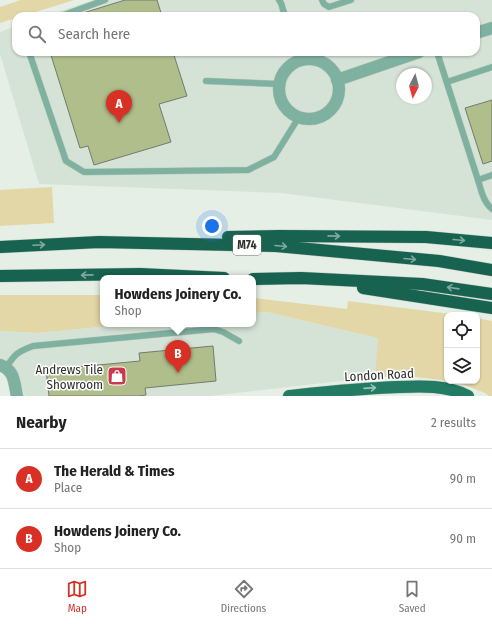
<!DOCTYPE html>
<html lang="en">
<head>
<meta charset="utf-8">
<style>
	:root { --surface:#fff; --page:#f6f6f6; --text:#222; --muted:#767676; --line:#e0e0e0; --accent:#d93025 }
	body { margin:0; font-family:"Fira Sans Condensed",sans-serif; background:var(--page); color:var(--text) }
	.controls { position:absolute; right:12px; bottom:12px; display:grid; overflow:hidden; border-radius:8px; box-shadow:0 1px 3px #0004 }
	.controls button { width:36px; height:36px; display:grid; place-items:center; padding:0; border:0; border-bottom:1px solid var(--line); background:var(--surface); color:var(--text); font:20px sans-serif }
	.compass { position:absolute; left:396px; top:68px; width:36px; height:36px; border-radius:50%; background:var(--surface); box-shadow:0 1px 3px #0004; rotate:186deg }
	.you { position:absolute; left:212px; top:226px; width:14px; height:14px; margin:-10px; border:3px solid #fff; border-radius:50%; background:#1a73e8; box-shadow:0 0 0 6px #1a73e833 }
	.badge { display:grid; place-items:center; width:26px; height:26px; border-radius:50%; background:var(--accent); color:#fff; font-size:13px; font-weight:700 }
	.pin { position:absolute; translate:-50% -33px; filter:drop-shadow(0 1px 2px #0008) }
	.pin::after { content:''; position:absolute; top:21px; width:14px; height:12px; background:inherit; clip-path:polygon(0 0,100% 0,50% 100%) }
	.popup { position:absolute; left:100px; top:275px; width:156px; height:52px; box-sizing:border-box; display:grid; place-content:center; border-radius:8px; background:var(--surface); filter:drop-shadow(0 1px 3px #0005); font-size:13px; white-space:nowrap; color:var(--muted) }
	.popup b { font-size:15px; color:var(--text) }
	.popup::after { content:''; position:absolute; left:50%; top:100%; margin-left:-8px; border:8px solid transparent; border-top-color:var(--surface) }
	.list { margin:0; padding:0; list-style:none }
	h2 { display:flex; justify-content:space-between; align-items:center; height:52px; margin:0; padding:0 16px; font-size:17px }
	h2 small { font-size:13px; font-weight:400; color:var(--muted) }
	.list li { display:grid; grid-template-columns:26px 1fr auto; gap:12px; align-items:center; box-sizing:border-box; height:60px; padding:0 16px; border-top:1px solid var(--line) }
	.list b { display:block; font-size:15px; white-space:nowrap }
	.list p { margin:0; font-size:13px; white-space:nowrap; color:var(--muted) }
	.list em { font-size:13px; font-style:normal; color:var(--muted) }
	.icon { flex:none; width:22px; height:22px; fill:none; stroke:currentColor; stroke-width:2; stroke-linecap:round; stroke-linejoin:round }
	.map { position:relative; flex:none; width:492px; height:396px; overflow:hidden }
	.search { position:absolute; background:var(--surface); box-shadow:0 1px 3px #0004; left:12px; right:12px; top:12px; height:44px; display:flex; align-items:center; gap:10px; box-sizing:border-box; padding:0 14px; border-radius:12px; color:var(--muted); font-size:15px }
	.sheet { height:172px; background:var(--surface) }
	nav { display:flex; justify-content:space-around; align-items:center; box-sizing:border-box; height:56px; border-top:1px solid var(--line); background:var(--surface); font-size:11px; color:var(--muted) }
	nav a { display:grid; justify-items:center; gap:2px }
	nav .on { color:var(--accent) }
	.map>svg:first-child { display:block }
</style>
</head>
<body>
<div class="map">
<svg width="492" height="396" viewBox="0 0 492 396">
	<rect width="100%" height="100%" fill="#e6efe6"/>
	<!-- built -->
	<g fill="#d5e3d6" fill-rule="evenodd">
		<path d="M93,0H492V220L281,193L39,184L0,54V32L16,26V52H476V16H46ZM402,74H426V98H402Z"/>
		<path d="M267,312L379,338L375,377L210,396H25L16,374L0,361V331L37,333L132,324H253V313Z"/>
	</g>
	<!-- green -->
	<g fill="#e3d7a7">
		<path d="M21,0H74L23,16H16V18L0,23V7Z"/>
		<path d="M52,187L54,223L0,226V190Z"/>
		<path d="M0,295H103V324H132L37,333L0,331Z"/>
		<path d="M253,298L347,309L348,301L459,315H447V381H477V318L492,321V396H489L485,393L457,382L416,377H375L378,338L267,312L253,313Z"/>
	</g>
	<!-- building -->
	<g fill="#b0be8b" stroke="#767970">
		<path d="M125,0H157L162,16H81L80,14Z"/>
		<path d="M50,52H173L187,96L159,104L171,142L94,165L88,146L80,148Z"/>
		<path d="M492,100V161L483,164L465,108Z"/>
		<path d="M213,346L216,381L145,388L146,395L138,396H49L46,370L140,361L139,353Z"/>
	</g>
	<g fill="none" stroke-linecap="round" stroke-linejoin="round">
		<defs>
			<g id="lane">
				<path d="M279,0L281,3L285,16"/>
				<path d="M322,0L324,4L329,7L351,0"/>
				<path d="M61,16L105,0"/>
				<path d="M29,52L66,161L84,172L248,170L274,157L299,117"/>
				<path d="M298,52L300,60"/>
				<path d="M437,52L478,180L492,175"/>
				<path d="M206,81L279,84"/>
				<path d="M447,82L492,67"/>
				<path d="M478,180C481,189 483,202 492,209"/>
				<path d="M6,368C15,353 18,352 33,346L214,329L223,332L239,341"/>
			</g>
			<g id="street">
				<path d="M476,33L492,28"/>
				<circle cx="309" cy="89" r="30"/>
				<path d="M337,80L419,52"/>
				<path d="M0,365C15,370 14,383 17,396"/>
			</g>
			<path id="primary" d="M289,396C326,392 362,388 399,387C422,386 447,385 468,396"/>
			<g id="highway">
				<path d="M228,237L279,236L426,237L492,243"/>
				<path d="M0,247L99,242L276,246L439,261L492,270"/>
				<path d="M0,276L140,274L224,278"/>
				<path d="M253,279L301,278L422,284L492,294"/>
				<path d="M363,288L492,308"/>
			</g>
		</defs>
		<!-- lane casing -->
		<use href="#lane" stroke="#c1c9c1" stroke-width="7"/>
		<!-- street casing -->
		<use href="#street" stroke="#c1c9c1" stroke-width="13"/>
		<!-- primary casing -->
		<use href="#primary" stroke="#c1c9c1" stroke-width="13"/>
		<!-- highway casing -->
		<use href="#highway" stroke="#c1c9c1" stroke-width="13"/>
		<!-- lane -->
		<use href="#lane" stroke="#7fb1a1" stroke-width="6"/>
		<!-- street -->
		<use href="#street" stroke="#7fb1a1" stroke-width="12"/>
		<!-- primary -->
		<use href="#primary" stroke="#237b64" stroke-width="12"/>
		<!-- highway -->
		<use href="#highway" stroke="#186350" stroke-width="12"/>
	</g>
	<!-- one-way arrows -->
	<defs><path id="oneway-shaft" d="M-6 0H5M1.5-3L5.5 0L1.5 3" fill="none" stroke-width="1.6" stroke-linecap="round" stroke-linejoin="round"/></defs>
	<g stroke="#80a99f">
		<use href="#oneway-shaft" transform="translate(334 236) rotate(1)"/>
		<use href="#oneway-shaft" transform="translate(459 240) rotate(5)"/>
		<use href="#oneway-shaft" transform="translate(39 245) rotate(-3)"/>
		<use href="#oneway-shaft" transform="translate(281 246) rotate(5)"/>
		<use href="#oneway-shaft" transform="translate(410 259) rotate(5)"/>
		<use href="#oneway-shaft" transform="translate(87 275) rotate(179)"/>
		<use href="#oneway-shaft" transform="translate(453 288) rotate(-172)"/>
	</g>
	<use stroke="#9cc4b9" href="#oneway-shaft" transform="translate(370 388) rotate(-4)"/>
	<!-- icons -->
	<defs>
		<symbol id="shop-square" viewBox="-11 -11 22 22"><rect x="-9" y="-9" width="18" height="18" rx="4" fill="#c9394b" stroke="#fff"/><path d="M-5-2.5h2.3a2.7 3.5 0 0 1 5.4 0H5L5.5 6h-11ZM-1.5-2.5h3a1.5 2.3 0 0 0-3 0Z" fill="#fff"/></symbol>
	</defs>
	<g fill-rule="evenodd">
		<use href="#shop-square" x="106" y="365" width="22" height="22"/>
	</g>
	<g text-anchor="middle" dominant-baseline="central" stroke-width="3" stroke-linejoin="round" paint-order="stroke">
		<!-- shield labels -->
		<rect fill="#fff" stroke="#6d706d" stroke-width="1" x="233" y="235" width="28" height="20" rx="3"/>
		<g font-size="12" font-weight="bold" fill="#2e322e">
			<text x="247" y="245">M74</text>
		</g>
		<!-- poi labels -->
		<g font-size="13" fill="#2e322e" stroke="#fff" text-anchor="end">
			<text x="103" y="369">Andrews Tile<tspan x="103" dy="15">Showroom</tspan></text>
		</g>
		<!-- street labels -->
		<g font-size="13" fill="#2e322e" stroke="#fff">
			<text transform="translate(379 375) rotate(-3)">London Road</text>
		</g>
	</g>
</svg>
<div class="controls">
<button><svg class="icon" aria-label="locate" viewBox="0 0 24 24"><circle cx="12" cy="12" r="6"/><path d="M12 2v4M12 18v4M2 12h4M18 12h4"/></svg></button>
<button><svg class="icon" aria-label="layers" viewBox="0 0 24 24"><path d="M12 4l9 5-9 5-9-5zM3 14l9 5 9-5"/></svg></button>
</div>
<svg class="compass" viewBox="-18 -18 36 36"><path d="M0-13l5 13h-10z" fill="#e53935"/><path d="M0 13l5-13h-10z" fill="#767676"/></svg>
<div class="you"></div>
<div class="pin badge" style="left:119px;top:123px">A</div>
<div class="pin badge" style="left:178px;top:373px">B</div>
<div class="popup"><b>Howdens Joinery Co.</b>Shop</div>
<div class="search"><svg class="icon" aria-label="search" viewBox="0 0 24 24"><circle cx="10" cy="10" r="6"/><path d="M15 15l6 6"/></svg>Search here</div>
</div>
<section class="sheet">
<h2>Nearby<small>2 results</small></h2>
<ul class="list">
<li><span class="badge">A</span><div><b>The Herald &amp; Times</b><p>Place</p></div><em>90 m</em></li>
<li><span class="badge">B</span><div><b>Howdens Joinery Co.</b><p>Shop</p></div><em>90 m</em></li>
</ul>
</section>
<nav>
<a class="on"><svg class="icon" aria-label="map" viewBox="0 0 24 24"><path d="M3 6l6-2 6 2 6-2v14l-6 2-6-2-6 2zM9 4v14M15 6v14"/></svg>Map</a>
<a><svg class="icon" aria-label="directions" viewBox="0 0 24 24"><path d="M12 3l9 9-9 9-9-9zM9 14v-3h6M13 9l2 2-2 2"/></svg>Directions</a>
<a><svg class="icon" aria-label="saved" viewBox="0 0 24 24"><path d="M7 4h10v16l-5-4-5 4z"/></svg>Saved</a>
</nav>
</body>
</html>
